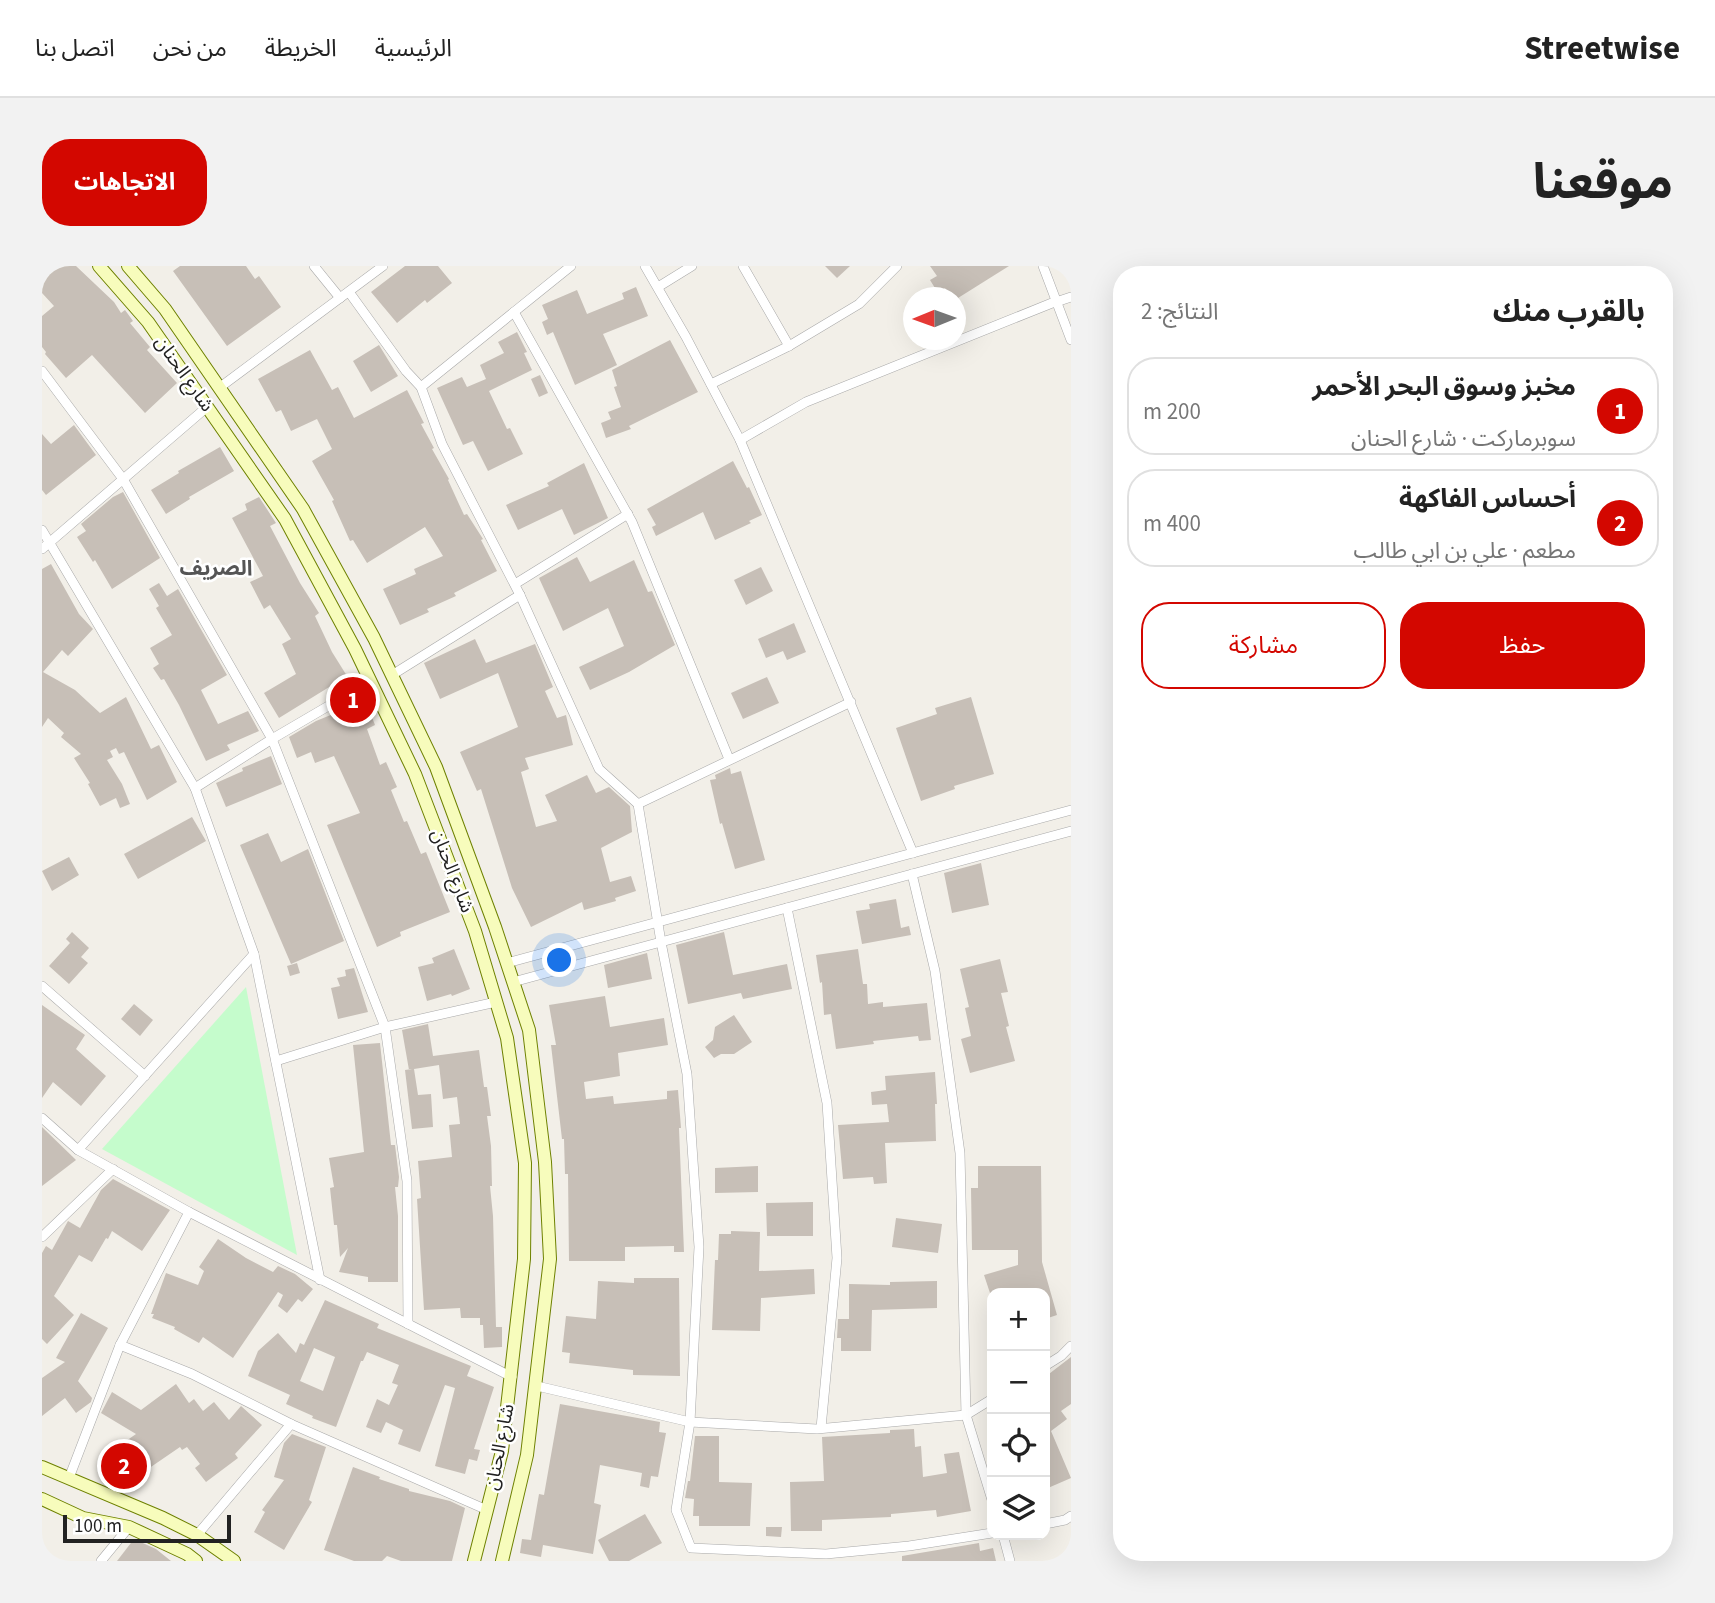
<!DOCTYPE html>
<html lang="ar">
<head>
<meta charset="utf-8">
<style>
	:root { --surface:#fff; --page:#f2f2f2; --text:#222; --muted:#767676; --line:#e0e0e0; --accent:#d30700 }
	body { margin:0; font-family:"Source Sans 3","Noto Sans Arabic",sans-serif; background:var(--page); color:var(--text); direction:rtl }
	.controls { position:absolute; right:21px; bottom:21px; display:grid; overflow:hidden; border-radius:14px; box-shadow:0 7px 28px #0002 }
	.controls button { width:63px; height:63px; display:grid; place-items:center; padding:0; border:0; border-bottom:2px solid var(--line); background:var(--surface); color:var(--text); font:35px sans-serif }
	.compass { position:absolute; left:861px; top:21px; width:63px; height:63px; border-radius:50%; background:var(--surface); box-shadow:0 7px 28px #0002; rotate:269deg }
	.scale { position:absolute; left:21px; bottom:18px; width:168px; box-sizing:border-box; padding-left:7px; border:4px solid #222; border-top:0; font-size:19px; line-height:24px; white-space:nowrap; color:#222; -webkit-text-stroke:5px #fff; paint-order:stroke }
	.you { position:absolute; left:518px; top:695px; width:24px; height:24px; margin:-18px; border:5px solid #fff; border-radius:50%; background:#1a73e8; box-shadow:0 0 0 10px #1a73e833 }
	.badge { display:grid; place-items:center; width:46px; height:46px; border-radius:50%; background:var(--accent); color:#fff; font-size:23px; font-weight:700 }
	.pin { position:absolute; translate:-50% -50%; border:4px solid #fff; box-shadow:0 2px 7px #0006 }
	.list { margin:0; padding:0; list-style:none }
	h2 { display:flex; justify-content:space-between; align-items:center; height:91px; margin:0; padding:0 28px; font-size:30px }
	h2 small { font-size:23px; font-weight:400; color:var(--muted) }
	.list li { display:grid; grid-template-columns:46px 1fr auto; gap:21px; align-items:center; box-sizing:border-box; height:98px; margin:0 14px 14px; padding:0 14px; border:2px solid var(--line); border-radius:28px }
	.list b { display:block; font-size:26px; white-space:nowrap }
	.list p { margin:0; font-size:23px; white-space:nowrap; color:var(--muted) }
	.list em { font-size:23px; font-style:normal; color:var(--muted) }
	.actions { display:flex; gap:14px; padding:21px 28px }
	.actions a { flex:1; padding:16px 0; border:2px solid var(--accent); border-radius:28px; text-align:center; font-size:24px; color:var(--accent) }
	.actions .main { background:var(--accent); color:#fff }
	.icon { flex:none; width:38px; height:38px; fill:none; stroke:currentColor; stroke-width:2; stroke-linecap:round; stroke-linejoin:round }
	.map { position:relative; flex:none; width:1029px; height:1295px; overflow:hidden; direction:ltr; border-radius:28px }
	header { display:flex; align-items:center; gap:42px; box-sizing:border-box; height:98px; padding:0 35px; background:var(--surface); border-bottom:2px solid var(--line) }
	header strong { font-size:33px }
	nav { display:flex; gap:38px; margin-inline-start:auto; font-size:24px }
	.intro { display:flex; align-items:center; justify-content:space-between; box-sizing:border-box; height:168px; padding:0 42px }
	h1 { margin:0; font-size:49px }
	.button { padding:18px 32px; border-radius:28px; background:var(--accent); color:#fff; font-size:24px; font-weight:700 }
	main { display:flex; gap:42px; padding:0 42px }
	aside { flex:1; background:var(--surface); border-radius:28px; box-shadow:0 7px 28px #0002 }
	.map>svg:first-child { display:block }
</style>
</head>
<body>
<header>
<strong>Streetwise</strong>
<nav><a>الرئيسية</a><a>الخريطة</a><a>من نحن</a><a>اتصل بنا</a></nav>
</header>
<div class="intro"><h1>موقعنا</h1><a class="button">الاتجاهات</a></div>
<main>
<aside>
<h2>بالقرب منك<small>النتائج: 2</small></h2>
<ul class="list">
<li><span class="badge">1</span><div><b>مخبز وسوق البحر الأحمر</b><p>سوبرماركت · شارع الحنان</p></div><em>200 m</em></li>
<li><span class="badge">2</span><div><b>أحساس الفاكهة</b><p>مطعم · علي بن ابي طالب</p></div><em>400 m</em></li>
</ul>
<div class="actions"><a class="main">حفظ</a><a>مشاركة</a></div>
</aside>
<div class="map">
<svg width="1029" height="1295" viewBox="0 0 1029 1295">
	<rect width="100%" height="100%" fill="#f2efe8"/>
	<!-- park -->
	<path fill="#c5fccc" d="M204,721L255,989L60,883Z"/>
	<!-- building -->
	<g fill="#c7bfb7" fill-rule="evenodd">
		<path d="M0,0H34L72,36L79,47L83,44L91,55L88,57L108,81L105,84L135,117L103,147L50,89L24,112L3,88L4,86L0,81V50L12,40L0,27Z"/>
		<path d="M138,0H204L213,13L217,10L239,41L185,80L131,5Z"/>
		<path d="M363,0H396L410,17L385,37L383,34L355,57L329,26Z"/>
		<path d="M783,0H808L795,12Z"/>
		<path d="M888,0H967L916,32H909L903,22L896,27L888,14L895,10Z"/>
		<path d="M594,21L606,50L561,68L575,99L533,119L511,66L505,69L500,56L506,53L500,39L535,24L545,48L582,33L580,27Z"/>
		<path d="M475,66L485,86L482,87L490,104L447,125L465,163L468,162L481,188L446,205L431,175L421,179L395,122L420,111L425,121L444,113L438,99L462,87L456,76Z"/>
		<path d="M628,74L656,126L587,160L589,163L564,172L559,157L569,153L566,146L579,141L572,121L575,120L570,104Z"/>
		<path d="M337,79L356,110L329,126L311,95Z"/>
		<path d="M268,84L290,124L296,121L312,152L365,124L382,157L379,158L392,182L390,183L407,213L406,214L422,249L425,248L441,273L439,274L455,305L412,327L414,330L385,343L387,346L358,359L341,323L374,308L372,303L401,290L383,261L325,297L311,274L308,275L290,235L292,234L270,195L290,183L275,153L249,165L239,144L234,146L216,113Z"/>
		<path d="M498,109L506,127L497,131L489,113Z"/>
		<path d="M32,159L54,189L4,229L0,224V168L9,178Z"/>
		<path d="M178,181L192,205L147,231L148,233L124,248L109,224L137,207L136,205Z"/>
		<path d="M691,195L705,222L707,221L720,249L707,255L709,257L673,274L661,246L614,270L610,261L614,259L605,243Z"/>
		<path d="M542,197L566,252L532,269L520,243L476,264L464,239L507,220L505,217Z"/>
		<path d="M81,226L118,292L70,323L53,294L51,296L35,271L44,265L39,258L71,231Z"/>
		<path d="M217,231L234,257L228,260L258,317L277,347L273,350L290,386L305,410L237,452L222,427L254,408L240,378L249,373L228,339L222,343L208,316L221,310L190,252L205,244L203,238Z"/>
		<path d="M535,291L548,316L592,294L606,326L610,325L633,379L587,406L548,424L537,401L582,380L566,342L521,365L497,312Z"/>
		<path d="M9,298L37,348L51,363L26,390L20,384L1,406L33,424L58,447L84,431L109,483L117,479L135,516L105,534L82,486L77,488L74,482L68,485L71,491L65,494L80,518L88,538L78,542L74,532L58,540L46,518L48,517L32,492L39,488L19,471L22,467L6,452L0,461V303Z"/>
		<path d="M719,301L731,325L704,339L692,314Z"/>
		<path d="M117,317L125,330L136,323L185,409L159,424L176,458L206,445L217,465L185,479L188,484L164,495L137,439L122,413L119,414L111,402L117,398L108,382L130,369L114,342L117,340L107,323Z"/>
		<path d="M752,357L764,386L745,394L741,385L724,392L716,373Z"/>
		<path d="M433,373L444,397L493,378L511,421L503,425L515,452L524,449L531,479L483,492L487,503L479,506L494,561L515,555L503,529L545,509L554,527L567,521L588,540L590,566L559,582L568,616L589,610L594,625L573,632L574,635L542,644L540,636L489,661L470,622L439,523L435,525L418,486L476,461L456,407L398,433L382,397Z"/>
		<path d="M725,411L737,437L701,453L689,427Z"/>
		<path d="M322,431L333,459L325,463L338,499L344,496L355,521L349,524L362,556L365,555L379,588L384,586L408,646L358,666L359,670L335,681L285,559L318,547L292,490L273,497L269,486L255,492L247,471L274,455L301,444L300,440Z"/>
		<path d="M929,431L952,508L912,520L913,523L879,535L854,462L895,448L893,442Z"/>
		<path d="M229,490L240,518L184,541L174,517L201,505L200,502Z"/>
		<path d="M688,502L689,508L699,505L723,594L693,603L680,557L678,558L668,514L674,513L673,509Z"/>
		<path d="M150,551L164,575L96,613L82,588Z"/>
		<path d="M226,567L239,596L266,583L302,675L249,698L198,579Z"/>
		<path d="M27,591L37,609L10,625L0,605Z"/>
		<path d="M939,597L947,639L910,647L902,607Z"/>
		<path d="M854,633L859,662L867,660L869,669L820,678L814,645L828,643L827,638Z"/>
		<path d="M30,666L47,682L39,691L46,697L27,718L7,700L28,677L24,673Z"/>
		<path d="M682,666L691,709L745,698L750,723L701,733L699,727L646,738L634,679Z"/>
		<path d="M412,683L428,723L410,730L409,728L385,735L376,701L392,697L390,692Z"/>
		<path d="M816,683L821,718H825L826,738L841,736V741L885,737L889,774L877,775L876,770L831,775L832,778L794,783L789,748L782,749L780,716L778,717L774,689Z"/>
		<path d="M605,687L610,713L566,722L562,699Z"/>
		<path d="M958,693L966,726L959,727L967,760L964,761L973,795L928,807L919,773L929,770L923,742L927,741L918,703Z"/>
		<path d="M255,697L258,707L248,710L245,700Z"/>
		<path d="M312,702L326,746L296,753L289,722L298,720L295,712L304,710L303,704Z"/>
		<path d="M563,730L568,761L622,752L626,779L576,787L578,810L542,816L544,833L571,830L572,838L625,833V825L636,824L639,862H637L642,986H632V980L583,981V995H527L526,908H523L522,873H520L509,779H514L507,739Z"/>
		<path d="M92,738L111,754L98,770L79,753Z"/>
		<path d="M0,739L43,769L34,783L64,810L39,840L11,816L0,832Z"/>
		<path d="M692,749L710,776L692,788H679L672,792L663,781L671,774L673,761Z"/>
		<path d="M386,758L391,790L437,784L442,821H445L449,850H445L449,880L450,920H448L451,950L454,1061H460V1081L442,1082L441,1059H438V1052H419L418,1042L382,1044L375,933L379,932L376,895L410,891L407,859L418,858L415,831L401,833L397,799L372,803L376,829L389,828L391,861L370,863L363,804L370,803L367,804L360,764Z"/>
		<path d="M338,777L349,879H353L357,911L356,921H353L356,950V1016H326V1011L297,1006L306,982L298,991L295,959H292L288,922L292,921L287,892L322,886L311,779Z"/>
		<path d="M893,806L895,838H893L894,875L843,877L845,917L832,918L831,911L801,913L796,859L847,856L845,838L830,839L829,826L844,824L843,810Z"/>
		<path d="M0,861L34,894L0,920Z"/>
		<path d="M716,900V926L673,927V902Z"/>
		<path d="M936,900H999L1000,996L1015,1049L1003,1053V1027H948L942,1009L976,999V984H930L929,922H936Z"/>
		<path d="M71,913L128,944L100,985L70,965L66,973L64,972L50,996L37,989L12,1030L32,1049L5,1078L0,1073V987L4,980L10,984L26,955L38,962L59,924Z"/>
		<path d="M771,936V970H725L724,937Z"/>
		<path d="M854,952L900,958L896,987L850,981Z"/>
		<path d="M689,965L718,966L717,1005L772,1003L773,1028L719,1032L718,1065L670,1064L673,994H676L677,968H689Z"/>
		<path d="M176,973L204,992L231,1006L236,1000L253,1008L271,1023L260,1036L256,1033L245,1047L236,1040L241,1029L236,1026L191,1092L161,1071L157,1077L132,1063L133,1061L110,1052L112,1048H109L124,1007L156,1019L162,1005L157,1001Z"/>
		<path d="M592,1012H637L638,1110L591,1109V1104L527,1097L528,1087L520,1086L524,1050L554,1053L556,1015L592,1017Z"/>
		<path d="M895,1015V1042L830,1044L829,1085H799V1072H795L796,1053H807V1018L848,1019V1016Z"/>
		<path d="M283,1034L337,1058L335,1062L429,1100L425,1110L452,1121L432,1183L438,1184L435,1195L427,1193L423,1208L393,1200L413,1122L403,1119L378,1186L356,1178L361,1164L344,1156L339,1167L324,1161L335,1133L347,1139L356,1119L350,1117L357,1099L325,1086L321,1095H319L294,1161L270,1152L271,1150L244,1138L248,1129L206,1110L216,1085L236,1067L254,1087L258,1077L262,1079ZM272,1082L293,1091L281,1125L258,1115Z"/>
		<path d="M39,1047L66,1062L36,1115L50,1132L49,1136L34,1147L23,1132L0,1150V1112L23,1096L14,1092Z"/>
		<path d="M1029,1091V1138L1019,1145L1025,1153L1009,1165L1029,1212L1006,1222L1003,1214V1111Z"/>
		<path d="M134,1118L147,1137L152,1133L161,1145L172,1136L187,1154L199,1140L220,1159L193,1188L196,1192L164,1216L153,1202L158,1198L145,1181L140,1184L138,1181L103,1205L84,1175L94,1168L59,1147L70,1126L99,1144Z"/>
		<path d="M518,1138L618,1156L617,1166L624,1167L616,1211L609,1210L607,1222L598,1220L600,1207L558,1199L552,1237L559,1239L551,1288L501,1279L499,1291L478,1287L480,1273L489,1274L497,1228L502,1229Z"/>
		<path d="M872,1163L873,1181L879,1180L881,1211L905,1207L902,1188L917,1186L929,1245L895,1251L894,1244L849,1248V1251L780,1254V1265H749L748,1216L782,1215L780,1171L848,1167V1164Z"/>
		<path d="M250,1168L284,1181L267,1234L270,1236L242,1284L212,1266L223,1246L220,1244L242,1214L232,1211L242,1177Z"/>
		<path d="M653,1170H677V1216L710,1217L708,1260H657V1250H651L652,1233L643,1232L646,1215H648Z"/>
		<path d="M311,1201L338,1211L337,1213L367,1223V1225L408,1235L423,1242L410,1295H359L345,1290L340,1295H312L282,1284Z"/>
		<path d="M603,1248L620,1277L587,1295H567L556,1274Z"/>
		<path d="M724,1261H740L739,1271L724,1270Z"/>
		<path d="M92,1273L114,1283L129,1295H75Z"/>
		<path d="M937,1277L938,1285L951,1282L954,1295H860V1290Z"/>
	</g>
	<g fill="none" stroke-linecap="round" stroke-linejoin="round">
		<defs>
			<g id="street">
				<path d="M272,0L298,32"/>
				<path d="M603,0L644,71L698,174L871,587"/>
				<path d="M701,0L747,80"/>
				<path d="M1001,0L1029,74"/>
				<path d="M616,21L650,0"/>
				<path d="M307,26L364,105L379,121L400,178L478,329L557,503L596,538L619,676L645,808L657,981L648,1156L634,1244L649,1282L784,1288L867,1280L950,1267"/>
				<path d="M1014,36L1029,31"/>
				<path d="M472,46L590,256L687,493"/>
				<path d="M0,105L81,213L230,473L343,761L365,915L366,1058"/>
				<path d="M669,118L747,80L817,38L855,0"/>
				<path d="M379,121L529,0"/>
				<path d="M177,122L341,0"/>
				<path d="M698,174L764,136L1010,37"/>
				<path d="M0,264L153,522L212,688L278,1014"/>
				<path d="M0,283L165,141"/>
				<path d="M473,318L586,248"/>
				<path d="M350,409L478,329"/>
				<path d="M153,522L230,473L329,415"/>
				<path d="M596,538L809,436"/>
				<path d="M870,608L893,705L918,887L924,1149L950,1234"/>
				<path d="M745,642L785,837L795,992L779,1162"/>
				<path d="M465,697L1029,544"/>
				<path d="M471,716L1029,565"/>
				<path d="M0,720L103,810"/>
				<path d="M234,795L343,761L454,736"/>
				<path d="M0,852L36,884L147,946L470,1111"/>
				<path d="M36,884L212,688"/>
				<path d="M0,971L71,903"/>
				<path d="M78,1079L150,1108L249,1158L445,1244"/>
				<path d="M1003,1100L1019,1090L1029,1080"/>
				<path d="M495,1120L648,1156L775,1163L924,1149L950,1133"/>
				<path d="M27,1212L78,1079L147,946"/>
				<path d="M1003,1258L1023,1254L1029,1250"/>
				<path d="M155,1269L249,1158"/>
				<path d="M961,1269L968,1295"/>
				<path d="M59,1295L87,1261"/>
			</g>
			<g id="secondary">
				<path d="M57,0L106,56L243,253L313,383L373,508L433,665L465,772L483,897L482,993L460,1185L432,1295"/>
				<path d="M86,0L123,43L261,243L332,372L394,501L453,661L487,764L503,896L508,993L485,1189L460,1295"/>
				<path d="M0,1201L121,1252L155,1269L192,1295"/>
				<path d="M0,1233L41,1252L87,1261L145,1288L154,1295"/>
			</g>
		</defs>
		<!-- street casing -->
		<use href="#street" stroke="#a9a9a9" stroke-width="10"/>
		<!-- secondary casing -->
		<use href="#secondary" stroke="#6e8101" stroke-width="14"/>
		<!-- street -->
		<use href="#street" stroke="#fff" stroke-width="9"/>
		<!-- secondary -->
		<use href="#secondary" stroke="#f7fcbc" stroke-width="12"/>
	</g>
	<g text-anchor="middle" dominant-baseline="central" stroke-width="5" stroke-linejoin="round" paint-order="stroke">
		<!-- street labels -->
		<g font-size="19" fill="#222" stroke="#fff">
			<text transform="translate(142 108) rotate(55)">شارع الحنان</text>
			<text transform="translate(410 605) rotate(69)">شارع الحنان</text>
			<text transform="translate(458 1181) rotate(-79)">شارع الحنان</text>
		</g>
		<!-- neighbourhood labels -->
		<g font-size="21" font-weight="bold" fill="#555" stroke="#fff">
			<text x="174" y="302">الصريف</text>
		</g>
	</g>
</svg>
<div class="controls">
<button>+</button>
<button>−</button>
<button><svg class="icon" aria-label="locate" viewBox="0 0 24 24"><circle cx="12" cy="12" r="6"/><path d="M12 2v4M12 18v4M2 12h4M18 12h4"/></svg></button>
<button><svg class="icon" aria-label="layers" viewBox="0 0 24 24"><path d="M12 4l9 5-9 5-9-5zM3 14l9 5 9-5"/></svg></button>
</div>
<svg class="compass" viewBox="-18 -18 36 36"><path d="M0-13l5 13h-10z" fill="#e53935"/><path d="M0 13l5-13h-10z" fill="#767676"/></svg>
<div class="scale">100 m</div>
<div class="you"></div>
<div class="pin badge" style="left:311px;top:434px">1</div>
<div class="pin badge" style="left:82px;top:1200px">2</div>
</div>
</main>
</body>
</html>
